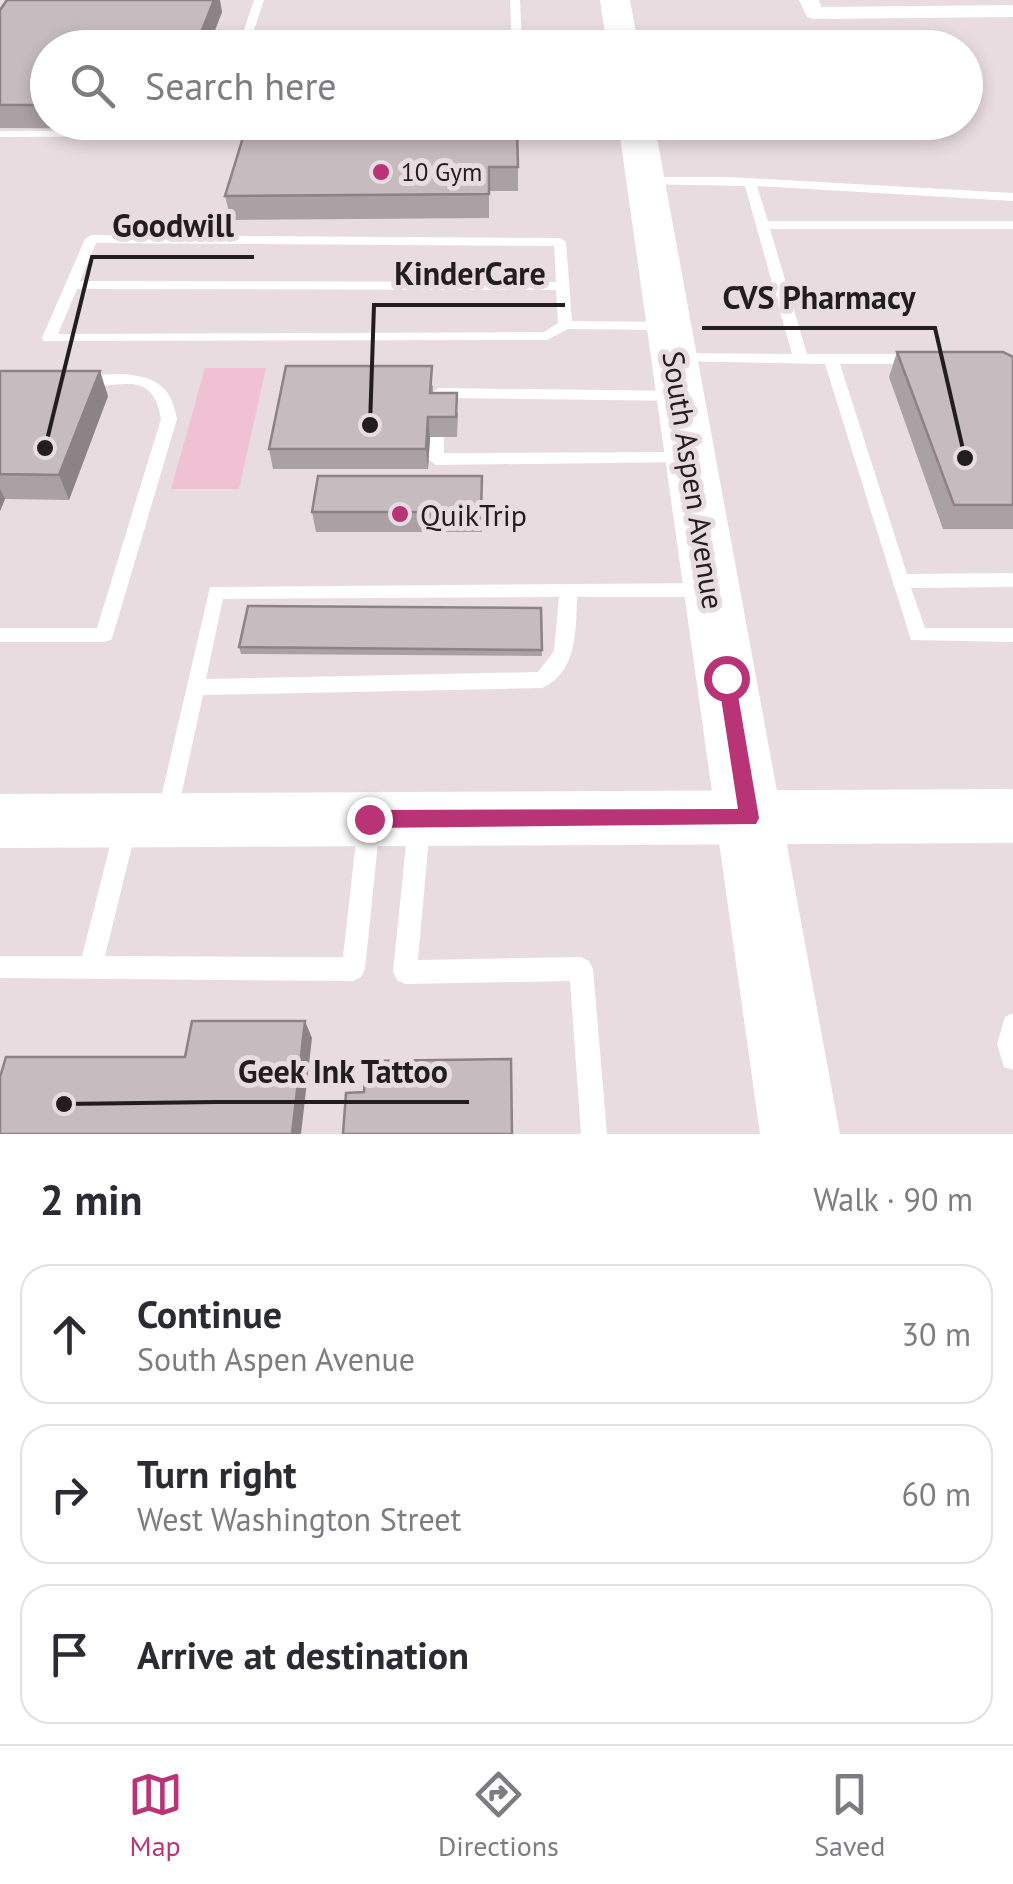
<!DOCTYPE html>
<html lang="en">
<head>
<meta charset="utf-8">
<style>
	:root { --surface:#fff; --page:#f7f7f7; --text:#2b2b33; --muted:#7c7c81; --line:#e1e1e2; --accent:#b93377 }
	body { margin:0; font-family:"PT Sans",sans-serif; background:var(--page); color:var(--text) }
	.stop { position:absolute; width:30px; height:30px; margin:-22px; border:8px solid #b93377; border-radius:50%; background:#fff }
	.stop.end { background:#b93377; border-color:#fff; box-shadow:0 2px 10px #0008 }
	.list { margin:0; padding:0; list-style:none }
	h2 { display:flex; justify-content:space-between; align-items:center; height:130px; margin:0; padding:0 40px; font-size:42px }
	h2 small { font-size:32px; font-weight:400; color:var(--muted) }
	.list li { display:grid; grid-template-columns:65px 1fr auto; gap:30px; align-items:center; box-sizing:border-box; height:140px; margin:0 20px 20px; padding:0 20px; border:2px solid var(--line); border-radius:30px }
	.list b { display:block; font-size:38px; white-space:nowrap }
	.list p { margin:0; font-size:32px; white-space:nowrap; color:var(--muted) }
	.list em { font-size:32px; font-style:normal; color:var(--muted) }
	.icon { flex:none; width:55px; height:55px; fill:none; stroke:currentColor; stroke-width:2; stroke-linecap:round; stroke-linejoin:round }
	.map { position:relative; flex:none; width:1013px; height:1134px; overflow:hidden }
	.search { position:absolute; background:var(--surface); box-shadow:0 5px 15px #0003; left:30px; right:30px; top:30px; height:110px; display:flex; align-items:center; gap:25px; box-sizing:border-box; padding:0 35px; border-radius:55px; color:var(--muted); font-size:38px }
	.sheet { height:610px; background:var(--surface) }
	nav { display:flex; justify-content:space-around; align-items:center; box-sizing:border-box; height:140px; border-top:2px solid var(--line); background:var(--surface); font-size:28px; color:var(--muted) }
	nav a { display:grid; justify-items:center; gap:5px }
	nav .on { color:var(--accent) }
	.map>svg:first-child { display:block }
</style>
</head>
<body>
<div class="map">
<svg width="1013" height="1134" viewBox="0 0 1013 1134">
	<rect width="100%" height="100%" fill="#e8dce0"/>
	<!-- green -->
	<path fill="#f0c1d2" d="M205,368H266L239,489H171Z"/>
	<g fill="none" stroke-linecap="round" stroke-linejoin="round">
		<!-- lane -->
		<g fill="#fff" fill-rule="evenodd">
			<path d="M254,0H264L248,48H238Z"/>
			<path d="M510,0H520L522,48H512Z"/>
			<path d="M493,130H637L643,133L637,136L489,135L487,133Z"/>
			<path d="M0,131L267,130L273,133L267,136L0,137Z"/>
			<path d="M645,177H729L1013,193V201L757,186L768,221H1013V229H770L807,354H918L925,359L918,364H840L907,574L1013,573V587L911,588L925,628H1013V642L911,640L825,364L670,361L668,358L675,353L792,354L745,186L641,184L639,181Z"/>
			<path d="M91,235L560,238L566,242L572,321L669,322L676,326L669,330L568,329L547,340L44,341L42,338L85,239ZM96,243L554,246L556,282L80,281ZM77,289L556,290L558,323L544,332L58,334Z"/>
			<path d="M125,374C157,378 171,386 177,419L113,635L111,640L104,642H0V628H97L161,419C151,357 103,401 73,380L80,375Z"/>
			<path d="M439,388L680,391L688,396L680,401L446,398V413L438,418L430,413L431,393Z"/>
			<path d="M436,432L444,437V453L688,452L696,457L688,462L436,465L428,459V437Z"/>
			<path d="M706,583L712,585L715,590L712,595L706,597H577C576,630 577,673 542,688L203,695L177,815L174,822L167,824L160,822L157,815L210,587ZM559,597L554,651L538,672L206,679L223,599Z"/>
			<path d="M369,813L376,816L380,823L365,969L361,977L353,981L0,978V956H82L115,826L119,819L126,816L133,819L137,826L105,956L343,957L358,823L362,816Z"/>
			<path d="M419,815L426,818L430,825L418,960L581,957L589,961L593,969L607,1134H581L570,981L405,984L397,980L393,972L408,825L412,818Z"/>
			<path d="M1013,1013V1070L1004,1067L997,1044L1005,1017Z"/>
		</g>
		<!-- street -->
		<path fill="#fff" fill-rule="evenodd" d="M799,0H819L821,7L1013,5V17L814,19L807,17Z"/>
		<!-- secondary -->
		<path fill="#fff" fill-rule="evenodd" d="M1013,789V843L0,848V794Z"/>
		<!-- primary -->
		<g fill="#fff" fill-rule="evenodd">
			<path d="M600,0H630L639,48H607Z"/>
			<path d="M618,122H654L840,1134H760Z"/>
		</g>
	</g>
	<!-- wall -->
	<g fill="#aaa1a4">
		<path d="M0,10L222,12L208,48H48V122H179L176,129L0,128Z"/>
		<path d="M245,131L518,167V191H489V218L231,220L225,196Z"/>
		<path d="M897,352L1013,357V529H943L889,377Z"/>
		<path d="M0,371L108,396L69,500L5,499L0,511Z"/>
		<path d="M433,385V393L458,413L457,437H430L428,469H273L269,449Z"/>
		<path d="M482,476V532H316L312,512Z"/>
		<path d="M541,608L542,656L241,654L239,647Z"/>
	</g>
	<!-- shaded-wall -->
	<g fill="#8b8386">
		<path d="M214,0H220L222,12L208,48H195Z"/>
		<path d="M100,371L108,396L69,500L59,475Z"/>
		<path d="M428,417L430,437L428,469L426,449Z"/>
		<path d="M0,489L5,499L0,511Z"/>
		<path d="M305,1021L312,1038L301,1134H292Z"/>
	</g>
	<!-- building -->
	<g fill="#c6bbbf" stroke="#8b8386" stroke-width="2.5">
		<path d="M7,0H214L195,48H48V105H0V10Z"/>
		<path d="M517,129L518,167H489V194L225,196L245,131Z"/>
		<path d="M897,352H1003L1013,357V505H954Z"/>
		<path d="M286,366H432L430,393H457L456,417H428L426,449H269Z"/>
		<path d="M0,371H100L59,475L0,474Z"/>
		<path d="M318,476H482L481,512H312Z"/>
		<path d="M248,606L541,608L542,650L239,647Z"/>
		<path d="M192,1021H305L292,1134H0V1077L6,1057H185Z"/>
		<path d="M511,1059L512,1134H343L346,1093L364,1092L366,1061Z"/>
	</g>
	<!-- route -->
	<path fill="#b93377" d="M726,671L735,678L759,818L756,824L369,828L359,819L369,810L738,809L718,678Z"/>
	<!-- markers -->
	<g fill="#b93377" stroke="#e8dce0" stroke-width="4">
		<circle cx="381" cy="172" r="10"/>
		<circle cx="400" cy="514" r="10"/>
	</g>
	<g text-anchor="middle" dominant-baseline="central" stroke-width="10" stroke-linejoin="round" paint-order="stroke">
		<!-- far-poi labels -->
		<g font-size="25" fill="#221e20" stroke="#e8dce0" text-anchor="start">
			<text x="401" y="172">10 Gym</text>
		</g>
		<!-- street labels -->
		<g font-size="30" fill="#221e20" stroke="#e8dce0">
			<text transform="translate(694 480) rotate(81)">South Aspen Avenue</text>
		</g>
		<!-- poi labels -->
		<g font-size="30" fill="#221e20" stroke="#e8dce0" text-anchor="start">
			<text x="420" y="514">QuikTrip</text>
		</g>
	</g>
	<!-- callouts -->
	<path fill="none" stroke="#221e20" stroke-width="4" d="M45 448L92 257H254M370 425L374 305H565M965 458L935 328H702M64 1104L216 1102H469"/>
	<g fill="#221e20" stroke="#e8dce0" stroke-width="4">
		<circle cx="45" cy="448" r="10"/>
		<circle cx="370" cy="425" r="10"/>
		<circle cx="965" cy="458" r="10"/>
		<circle cx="64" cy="1104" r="10"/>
	</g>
	<g font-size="32" text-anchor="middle" font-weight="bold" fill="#221e20" stroke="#e8dce0" stroke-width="10" stroke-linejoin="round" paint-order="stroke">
		<text x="173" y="237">Goodwill</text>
		<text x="470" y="285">KinderCare</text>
		<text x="819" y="309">CVS Pharmacy</text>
		<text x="343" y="1083">Geek Ink Tattoo</text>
	</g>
</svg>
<div class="stop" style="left:726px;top:678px"></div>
<div class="stop end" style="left:369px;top:819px"></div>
<div class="search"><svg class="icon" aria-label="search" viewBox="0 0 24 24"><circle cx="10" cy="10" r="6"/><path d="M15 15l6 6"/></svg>Search here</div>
</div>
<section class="sheet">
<h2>2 min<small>Walk · 90 m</small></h2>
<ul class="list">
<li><svg class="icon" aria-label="ahead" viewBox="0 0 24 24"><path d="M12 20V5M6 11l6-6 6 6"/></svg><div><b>Continue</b><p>South Aspen Avenue</p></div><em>30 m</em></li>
<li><svg class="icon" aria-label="right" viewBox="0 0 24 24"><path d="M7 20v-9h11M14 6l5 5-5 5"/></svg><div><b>Turn right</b><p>West Washington Street</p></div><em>60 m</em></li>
<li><svg class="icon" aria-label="arrive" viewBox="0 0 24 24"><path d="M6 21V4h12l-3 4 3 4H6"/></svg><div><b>Arrive at destination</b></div></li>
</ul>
</section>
<nav>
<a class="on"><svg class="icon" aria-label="map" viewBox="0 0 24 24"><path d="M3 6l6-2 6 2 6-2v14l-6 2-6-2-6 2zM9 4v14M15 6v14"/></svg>Map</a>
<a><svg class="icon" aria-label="directions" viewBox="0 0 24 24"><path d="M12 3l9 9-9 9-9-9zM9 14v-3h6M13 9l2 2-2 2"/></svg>Directions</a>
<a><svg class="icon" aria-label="saved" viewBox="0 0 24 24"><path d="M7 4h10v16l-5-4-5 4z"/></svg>Saved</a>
</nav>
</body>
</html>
